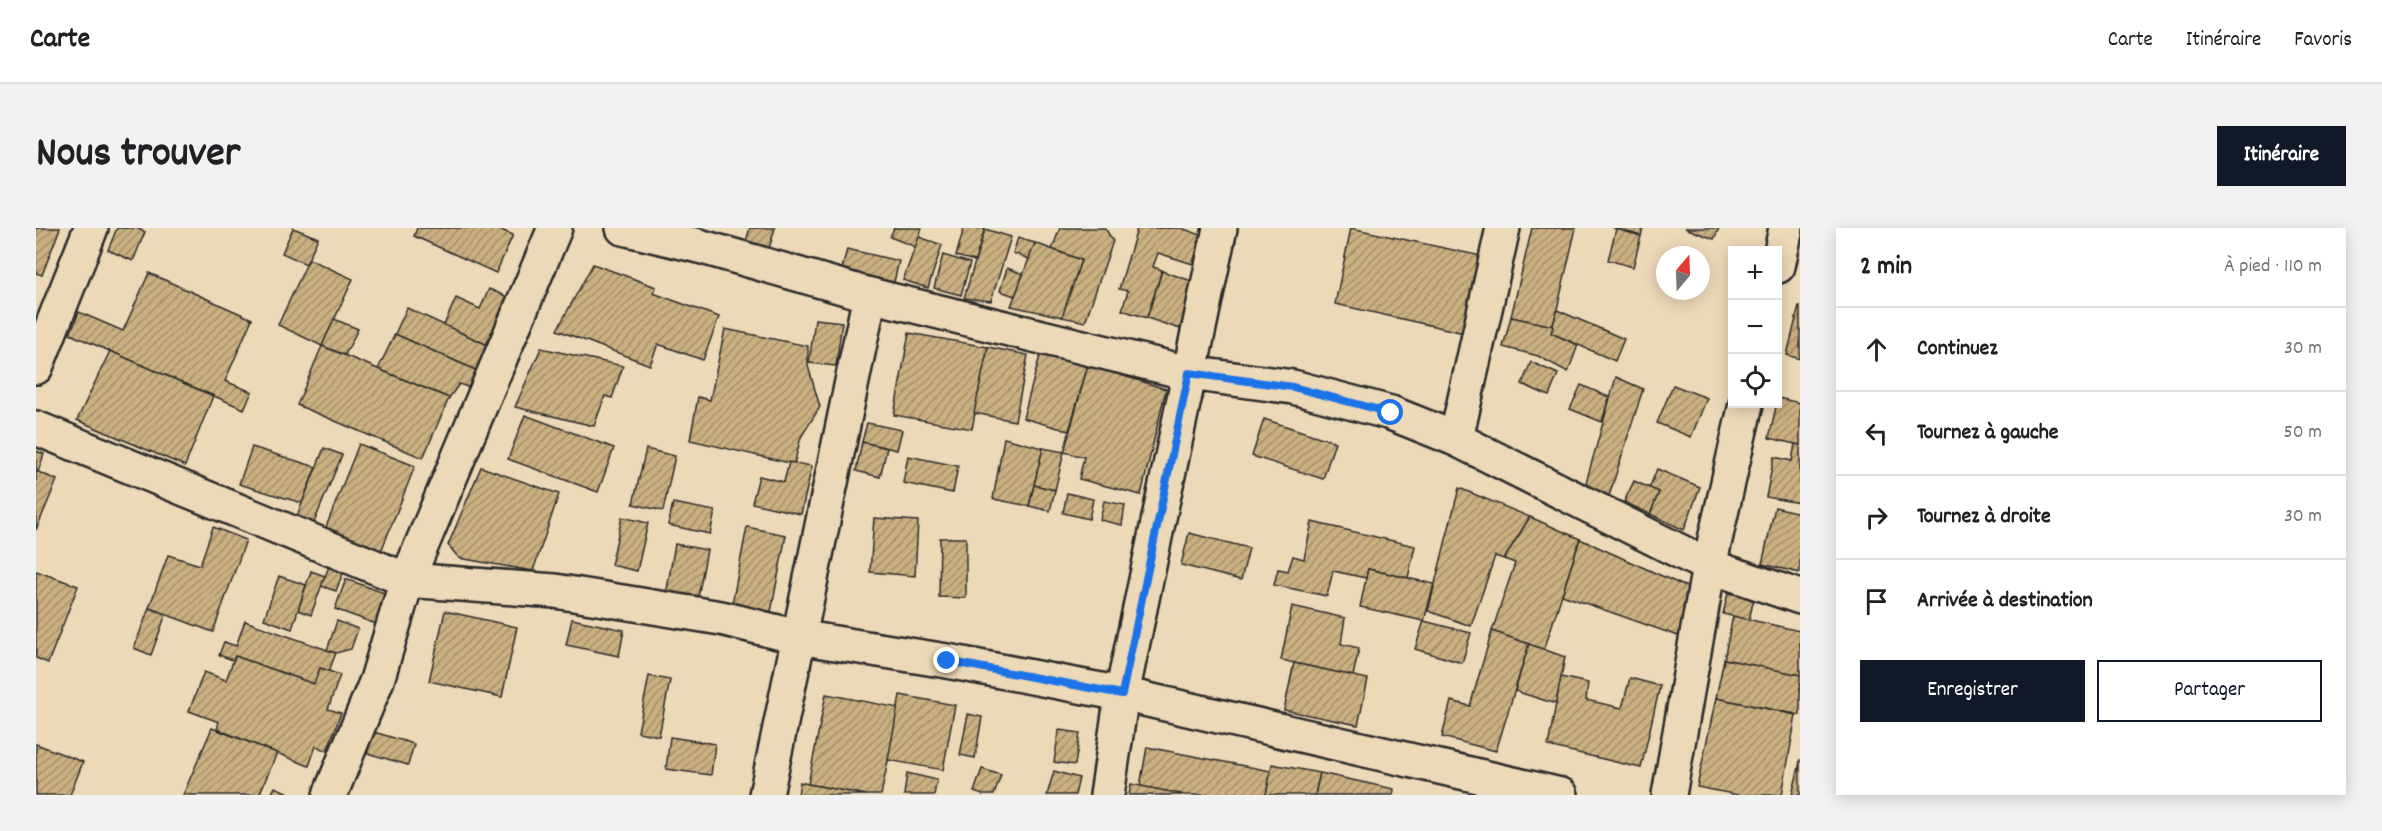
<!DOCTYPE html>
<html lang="fr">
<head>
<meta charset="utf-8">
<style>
	:root { --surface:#fff; --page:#f2f2f2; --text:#202124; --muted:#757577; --line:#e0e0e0; --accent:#111827 }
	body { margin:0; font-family:Dekko,sans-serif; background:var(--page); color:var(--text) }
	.controls { position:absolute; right:18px; top:18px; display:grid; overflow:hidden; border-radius:0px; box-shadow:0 3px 15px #0003 }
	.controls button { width:54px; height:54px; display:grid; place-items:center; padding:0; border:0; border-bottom:2px solid var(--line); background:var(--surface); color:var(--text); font:30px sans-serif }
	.compass { position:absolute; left:1620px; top:18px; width:54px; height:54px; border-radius:50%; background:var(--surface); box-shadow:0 3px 15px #0003; rotate:19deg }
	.stop { position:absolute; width:18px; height:18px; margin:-14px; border:4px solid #1a73e8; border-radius:50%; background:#fff }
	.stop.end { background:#1a73e8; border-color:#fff; box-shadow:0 2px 6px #0008 }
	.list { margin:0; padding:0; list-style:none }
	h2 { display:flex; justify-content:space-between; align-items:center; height:78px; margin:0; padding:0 24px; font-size:26px }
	h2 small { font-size:20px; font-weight:400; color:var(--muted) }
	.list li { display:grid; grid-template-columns:39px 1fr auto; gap:18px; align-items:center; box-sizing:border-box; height:84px; padding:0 24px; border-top:2px solid var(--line) }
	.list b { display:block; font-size:22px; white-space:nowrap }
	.list em { font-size:20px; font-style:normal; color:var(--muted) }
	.actions { display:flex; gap:12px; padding:18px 24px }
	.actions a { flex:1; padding:14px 0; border:2px solid var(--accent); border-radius:0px; text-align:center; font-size:21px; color:var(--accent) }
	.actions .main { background:var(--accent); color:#fff }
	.icon { flex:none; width:33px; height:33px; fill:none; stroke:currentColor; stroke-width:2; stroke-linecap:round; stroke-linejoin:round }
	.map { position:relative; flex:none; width:1764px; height:567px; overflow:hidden; border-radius:0px }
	header { display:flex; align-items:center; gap:36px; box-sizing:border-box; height:84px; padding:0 30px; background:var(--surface); border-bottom:2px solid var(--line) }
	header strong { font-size:28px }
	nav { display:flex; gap:33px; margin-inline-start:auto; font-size:21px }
	.intro { display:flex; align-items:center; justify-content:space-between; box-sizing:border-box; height:144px; padding:0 36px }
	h1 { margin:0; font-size:42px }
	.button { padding:15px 27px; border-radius:0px; background:var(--accent); color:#fff; font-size:21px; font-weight:700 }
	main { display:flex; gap:36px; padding:0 36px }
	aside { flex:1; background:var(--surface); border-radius:0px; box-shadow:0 3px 15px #0003 }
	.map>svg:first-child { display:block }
</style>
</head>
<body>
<header>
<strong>Carte</strong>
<nav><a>Carte</a><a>Itinéraire</a><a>Favoris</a></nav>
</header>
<div class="intro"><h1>Nous trouver</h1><a class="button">Itinéraire</a></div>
<main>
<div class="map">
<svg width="1764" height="567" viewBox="0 0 1764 567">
	<defs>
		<pattern id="building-hatch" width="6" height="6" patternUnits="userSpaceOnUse" patternTransform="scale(1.5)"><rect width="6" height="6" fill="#caaf80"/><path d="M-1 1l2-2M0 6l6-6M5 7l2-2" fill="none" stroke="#a48f69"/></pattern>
	</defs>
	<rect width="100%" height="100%" fill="#ecd9b7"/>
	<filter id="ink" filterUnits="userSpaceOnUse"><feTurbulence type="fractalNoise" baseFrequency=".0167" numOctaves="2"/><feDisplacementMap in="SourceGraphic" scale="12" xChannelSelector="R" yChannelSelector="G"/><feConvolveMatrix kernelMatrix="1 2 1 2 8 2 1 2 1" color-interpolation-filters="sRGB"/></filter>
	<g filter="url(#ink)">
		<!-- building -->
		<g fill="url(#building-hatch)" stroke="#2b2b2b" stroke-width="1.5">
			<path d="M0,0H24L6,47L0,45Z"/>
			<path d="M81,0H100L109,4L97,33L72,22Z"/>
			<path d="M257,0L282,10L270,36L246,25Z"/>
			<path d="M381,0H460L477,7L460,45L378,8Z"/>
			<path d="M714,0H739L732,24L709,17Z"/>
			<path d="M858,0H886L880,19L854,9Z"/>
			<path d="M928,0H949L939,33L920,28Z"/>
			<path d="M1024,0H1069L1077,13L1049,94L1026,89L1045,32L1016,21Z"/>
			<path d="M1098,0H1145L1165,7L1157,36L1122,25L1117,39L1126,42L1111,90L1086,82L1092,63L1083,61L1101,1Z"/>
			<path d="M1315,0L1450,29L1433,106L1299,76Z"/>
			<path d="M1496,0H1540L1517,98L1475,89Z"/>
			<path d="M1577,0H1607L1605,8Z"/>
			<path d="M1649,0H1683L1678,11Z"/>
			<path d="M949,1L975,9L955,73L928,70Z"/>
			<path d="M1580,1L1605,8L1597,39L1572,32Z"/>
			<path d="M883,9L906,17L892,60L867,52Z"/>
			<path d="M982,10L999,15L993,31L977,25Z"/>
			<path d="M999,15L1045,32L1026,89L975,78Z"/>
			<path d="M811,21L863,33L857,58L805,45Z"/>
			<path d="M907,27L934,35L925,67L898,60Z"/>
			<path d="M273,31L317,51L286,118L242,97Z"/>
			<path d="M557,36L620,59L617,65L683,89L667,132L622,116L614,137L521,102Z"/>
			<path d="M971,40L987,46L979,68L964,63Z"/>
			<path d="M1126,43L1159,54L1144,101L1111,90Z"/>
			<path d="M113,45L216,91L189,153L216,164L208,181L34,106L43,84L87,103Z"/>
			<path d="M453,61L478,72L456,119L408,97L420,70L444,81Z"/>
			<path d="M1763,78H1764V131L1751,127Z"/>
			<path d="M371,80L456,119L444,144L359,106Z"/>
			<path d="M1521,82L1588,111L1579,133L1515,105Z"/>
			<path d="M1475,89L1517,98L1515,105L1542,117L1532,144L1502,128L1467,119Z"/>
			<path d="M298,91L322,101L309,127L286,118Z"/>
			<path d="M779,91L806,94L800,138L773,135Z"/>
			<path d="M689,101L772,118V138L784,179L765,209L758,236L654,212L662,169L674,172Z"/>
			<path d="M873,105L952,119L936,201L858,187Z"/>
			<path d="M359,106L444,144L437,161L423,156L413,170L342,141Z"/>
			<path d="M286,118L413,170L387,230L261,177Z"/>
			<path d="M952,119L992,127L979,193L938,185Z"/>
			<path d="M505,120L587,138L576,170L569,168L558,198L479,179Z"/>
			<path d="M74,123L177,168L149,238L41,192Z"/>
			<path d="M1005,124L1052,137L1033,203L987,190Z"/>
			<path d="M1495,134L1522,146L1513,168L1486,156Z"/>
			<path d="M1052,137L1130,161L1105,267L1043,251L1048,229L1028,224Z"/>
			<path d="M1580,149L1607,161L1573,268L1549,258Z"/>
			<path d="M1545,157L1573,169L1566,194L1534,181Z"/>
			<path d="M1637,157L1671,170L1655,209L1621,195Z"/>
			<path d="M1742,170L1764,175V217L1733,210Z"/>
			<path d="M489,187L578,220L562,264L472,231Z"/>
			<path d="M1228,191L1299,214L1287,251L1216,228Z"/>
			<path d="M831,195L866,202L861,222L826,214Z"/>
			<path d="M968,210L1007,220L993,278L957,271Z"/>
			<path d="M826,214L851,220L844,249L820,243Z"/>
			<path d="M323,216L379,238L342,331L286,309Z"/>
			<path d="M1759,216L1764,217V275L1730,269L1738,229L1756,233Z"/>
			<path d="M216,219L280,239L266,275L203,256Z"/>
			<path d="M288,220L306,227L274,304L257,298Z"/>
			<path d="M1007,220L1028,224L1019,262L998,257Z"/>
			<path d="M610,221L639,228L627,283L597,276Z"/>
			<path d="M0,223L8,226L2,244L0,243Z"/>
			<path d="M872,228L922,238L917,265L867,255Z"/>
			<path d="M753,234L776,238L765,286L716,275L723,248L748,254Z"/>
			<path d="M445,239L523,266L497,343L423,330L412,317Z"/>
			<path d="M1621,241L1664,259L1648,302L1614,286L1623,264L1613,261Z"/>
			<path d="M0,243L21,252L0,302Z"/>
			<path d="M1598,253L1623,264L1614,286L1588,274Z"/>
			<path d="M998,257L1019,262L1014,283L993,278Z"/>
			<path d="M1423,260L1494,289L1468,331L1459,328L1435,398L1392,383Z"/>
			<path d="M1031,265L1057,271L1053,291L1027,285Z"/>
			<path d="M1068,273L1089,277L1086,297L1064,292Z"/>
			<path d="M637,275L679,283L674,306L632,297Z"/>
			<path d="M1739,279L1764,285V345L1726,336Z"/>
			<path d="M586,289L612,295L601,343L575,337Z"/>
			<path d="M1494,289L1544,311L1508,422L1456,403L1479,335L1468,331Z"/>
			<path d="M838,290L882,293L879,348L834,344Z"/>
			<path d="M1276,294L1379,318L1372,350L1332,341L1330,350L1297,343L1291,368L1238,357L1242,341L1252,343L1257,328L1268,331Z"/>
			<path d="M177,299L210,312L177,404L113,380L132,327L164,337Z"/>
			<path d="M711,299L750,307L735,384L696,376Z"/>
			<path d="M1153,305L1213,320L1205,352L1145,337Z"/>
			<path d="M904,310H930V370L903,369Z"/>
			<path d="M1544,311L1657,362L1645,409L1526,367Z"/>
			<path d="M639,316L671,322L661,374L630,367Z"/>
			<path d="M297,329L311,334L300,363L285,358Z"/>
			<path d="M1332,341L1398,356L1388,393L1324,379Z"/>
			<path d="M0,343L42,358L12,435L0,430Z"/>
			<path d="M275,343L289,348L275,387L262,382Z"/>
			<path d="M243,348L270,357L256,401L228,391Z"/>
			<path d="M310,351L351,366L340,396L299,381Z"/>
			<path d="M1692,365L1718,370L1713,392L1687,386Z"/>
			<path d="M1256,378L1309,390L1305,416L1323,420L1317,448L1245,432Z"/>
			<path d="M113,380L130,386L115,427L98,420Z"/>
			<path d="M409,383L481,399L466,469L393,453Z"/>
			<path d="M1697,388L1764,403V447L1688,431Z"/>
			<path d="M536,391L588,402L583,428L530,417Z"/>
			<path d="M209,393L300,425L293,443L284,440L278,456L199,428L197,432L183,427L188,414L200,418Z"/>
			<path d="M301,393L322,401L315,421L300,425L291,422Z"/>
			<path d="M1388,393L1435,405L1426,435L1379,421Z"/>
			<path d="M1456,403L1493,416L1460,523L1406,509L1415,473L1434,478Z"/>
			<path d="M1493,416L1529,429L1520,476L1479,463Z"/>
			<path d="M199,428L278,456L284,440L304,447L292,481L305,485L291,523L280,518L273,538L181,501L183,494L153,483L168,444L190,452Z"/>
			<path d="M1688,431L1764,447V487L1680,470Z"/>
			<path d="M1258,435L1332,451L1322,497L1248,482Z"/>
			<path d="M613,448L634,452L623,508L602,504Z"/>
			<path d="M1525,449L1552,455L1550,472L1586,480L1594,450L1624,458L1605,540L1512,518Z"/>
			<path d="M790,466L863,480L845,567H830L772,556Z"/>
			<path d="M864,467L919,477L907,542L852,532Z"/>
			<path d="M1680,470L1760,487L1746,567H1702L1661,559Z"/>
			<path d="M932,486L946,489L939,530L924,527Z"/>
			<path d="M176,500L241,525L223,567H147Z"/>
			<path d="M1023,502L1044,505L1039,537L1018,534Z"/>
			<path d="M338,504L378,516L372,537L331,525Z"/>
			<path d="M634,509L679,516L675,547L630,541Z"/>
			<path d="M0,516L47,534L34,567H0Z"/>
			<path d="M1111,519L1235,543L1230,567H1149L1104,558Z"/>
			<path d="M1764,531V567H1756L1763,539Z"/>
			<path d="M1236,536L1284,545L1279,567H1230Z"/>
			<path d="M946,541L965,547L958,567H947L938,564Z"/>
			<path d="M1018,543L1043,550L1039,567H1011Z"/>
			<path d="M871,545L901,552L898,567H868Z"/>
			<path d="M1284,545L1358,561L1357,567H1279Z"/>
			<path d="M764,554L772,556L830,567H762Z"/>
			<path d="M1095,556L1145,566V567H1093Z"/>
			<path d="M239,559L257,567H235Z"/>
		</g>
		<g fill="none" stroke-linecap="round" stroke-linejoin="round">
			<defs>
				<g id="minor">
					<path d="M587,0L663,18L834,67L1153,145L1257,159L1355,185L1420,211L1673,338L1764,369"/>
					<path d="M1742,38L1750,0"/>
					<path d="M0,139L55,0"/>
					<path d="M0,200L371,352L519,363L685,390L762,409L911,433L1086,466L1525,567"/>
					<path d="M1420,211L1467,0"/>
					<path d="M294,567L341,452L371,352L519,0"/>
					<path d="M730,567L834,67"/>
					<path d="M1071,567L1086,466L1184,0"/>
					<path d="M1633,567L1673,338L1710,176"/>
				</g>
			</defs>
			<!-- minor casing -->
			<use href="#minor" stroke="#2b2b2b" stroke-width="38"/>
			<!-- minor -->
			<use href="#minor" stroke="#ecd9b7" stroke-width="33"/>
		</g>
	</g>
	<g fill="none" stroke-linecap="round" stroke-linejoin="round" filter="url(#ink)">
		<!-- route -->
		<path stroke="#1a73e8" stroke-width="8" d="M911,433L1086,466L1153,145L1257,159L1355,185"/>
	</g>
</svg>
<div class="controls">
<button>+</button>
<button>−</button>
<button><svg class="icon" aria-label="locate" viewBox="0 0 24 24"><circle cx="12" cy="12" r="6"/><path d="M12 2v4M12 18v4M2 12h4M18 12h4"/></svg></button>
</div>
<svg class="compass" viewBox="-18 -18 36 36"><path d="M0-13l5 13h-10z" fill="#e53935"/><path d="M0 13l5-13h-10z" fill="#757577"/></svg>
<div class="stop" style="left:1355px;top:185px"></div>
<div class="stop end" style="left:911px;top:433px"></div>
</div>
<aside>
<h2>2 min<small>À pied · 110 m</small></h2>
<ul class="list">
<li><svg class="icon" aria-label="ahead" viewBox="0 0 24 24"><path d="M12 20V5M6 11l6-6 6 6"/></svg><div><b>Continuez</b></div><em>30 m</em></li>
<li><svg class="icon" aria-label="left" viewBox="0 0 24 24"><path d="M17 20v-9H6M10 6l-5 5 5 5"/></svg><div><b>Tournez à gauche</b></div><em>50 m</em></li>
<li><svg class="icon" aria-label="right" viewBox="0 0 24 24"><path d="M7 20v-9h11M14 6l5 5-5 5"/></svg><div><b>Tournez à droite</b></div><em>30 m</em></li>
<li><svg class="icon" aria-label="arrive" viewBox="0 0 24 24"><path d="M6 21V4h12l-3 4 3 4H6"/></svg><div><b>Arrivée à destination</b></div></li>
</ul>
<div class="actions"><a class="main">Enregistrer</a><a>Partager</a></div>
</aside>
</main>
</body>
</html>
